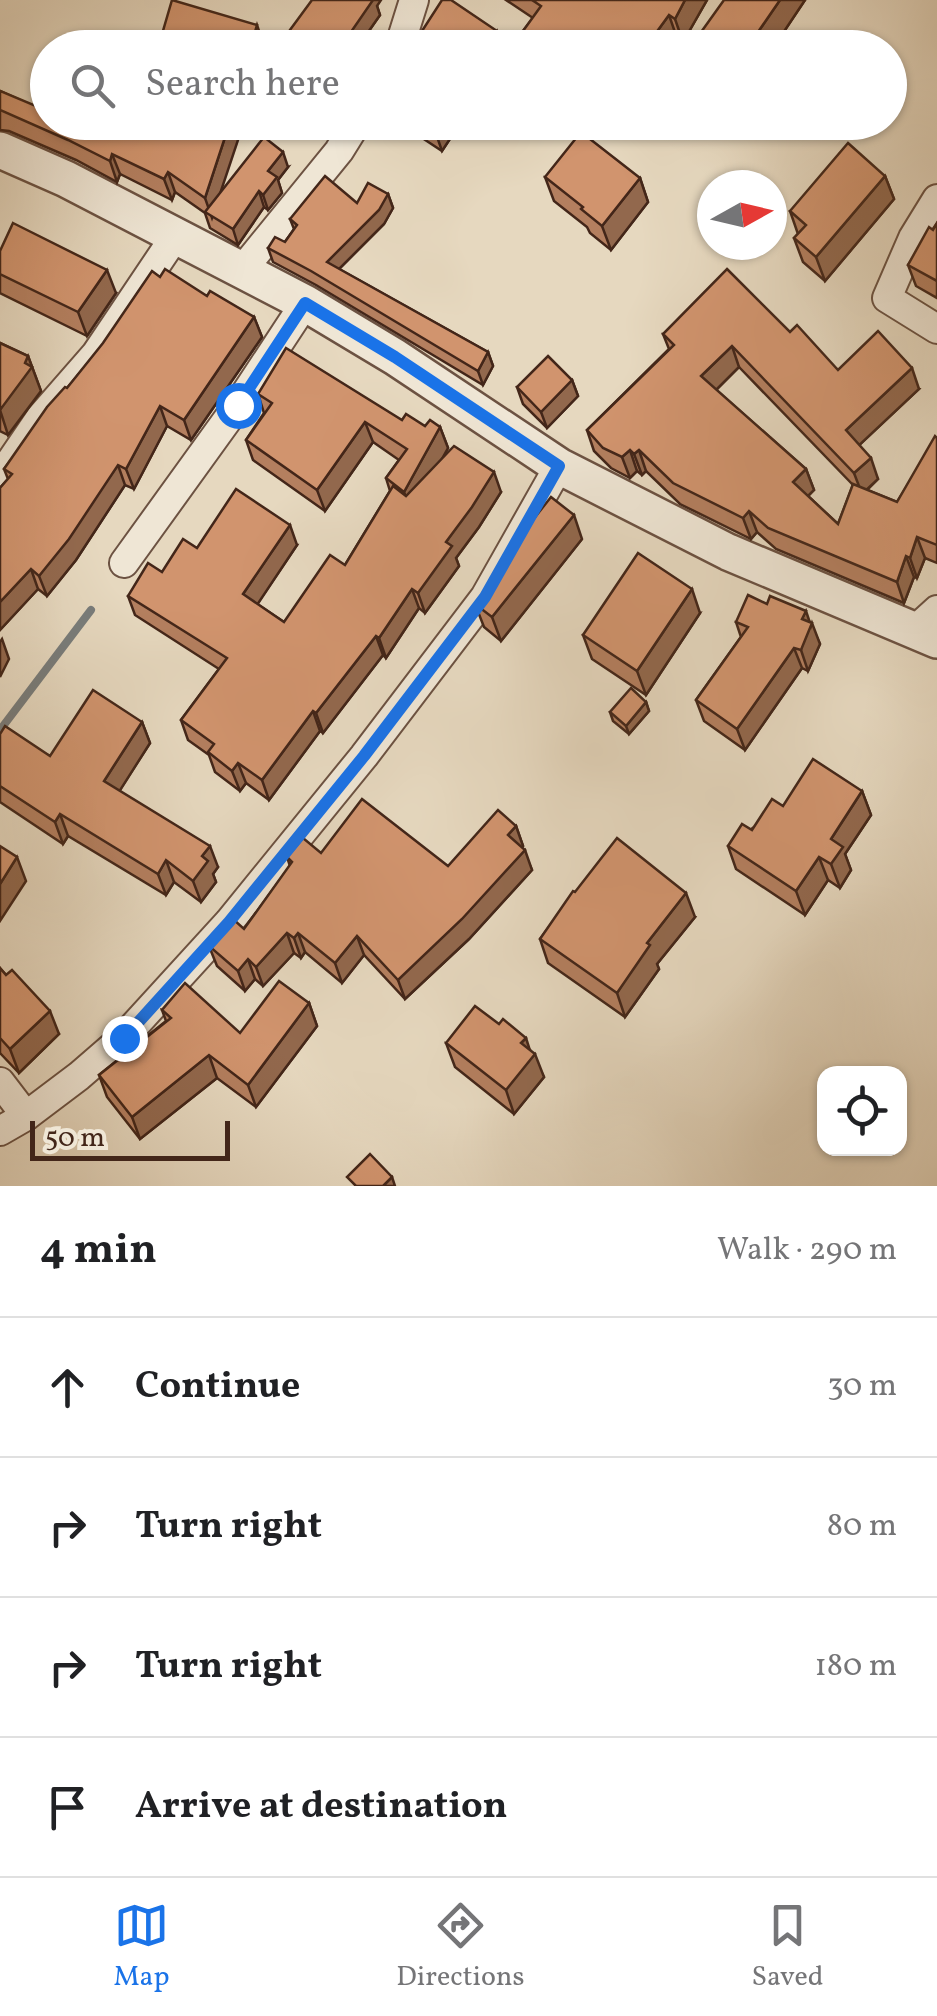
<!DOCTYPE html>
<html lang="en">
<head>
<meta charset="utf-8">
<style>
	:root { --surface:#fff; --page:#f2f2f2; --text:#202124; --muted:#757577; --line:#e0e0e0; --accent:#1a73e8 }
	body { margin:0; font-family:Vollkorn,serif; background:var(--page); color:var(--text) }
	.controls { position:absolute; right:30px; bottom:30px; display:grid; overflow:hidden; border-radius:20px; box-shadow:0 2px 8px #0004 }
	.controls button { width:90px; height:90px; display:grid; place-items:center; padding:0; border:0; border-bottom:2px solid var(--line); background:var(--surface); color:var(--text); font:50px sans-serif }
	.compass { position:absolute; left:697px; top:170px; width:90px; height:90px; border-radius:50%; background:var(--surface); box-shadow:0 2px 8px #0004; rotate:82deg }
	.scale { position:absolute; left:30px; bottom:25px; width:200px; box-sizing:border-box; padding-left:10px; border:5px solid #432619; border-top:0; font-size:28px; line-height:35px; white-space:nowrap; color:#432619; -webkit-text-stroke:8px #efe6d5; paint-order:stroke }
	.stop { position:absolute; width:30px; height:30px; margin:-22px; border:8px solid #1a73e8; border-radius:50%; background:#fff }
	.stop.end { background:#1a73e8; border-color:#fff; box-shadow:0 2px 10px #0008 }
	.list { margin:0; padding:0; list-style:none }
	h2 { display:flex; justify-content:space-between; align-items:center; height:130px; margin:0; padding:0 40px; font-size:42px }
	h2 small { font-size:32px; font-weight:400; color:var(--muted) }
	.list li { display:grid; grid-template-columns:65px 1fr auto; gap:30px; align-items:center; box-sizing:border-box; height:140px; padding:0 40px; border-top:2px solid var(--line) }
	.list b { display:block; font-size:38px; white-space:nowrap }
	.list em { font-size:32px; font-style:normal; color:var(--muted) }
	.icon { flex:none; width:55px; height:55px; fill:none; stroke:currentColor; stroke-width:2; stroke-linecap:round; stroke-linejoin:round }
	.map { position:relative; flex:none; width:937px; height:1186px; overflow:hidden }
	.search { position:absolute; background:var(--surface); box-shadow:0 2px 8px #0004; left:30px; right:30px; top:30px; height:110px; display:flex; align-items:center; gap:25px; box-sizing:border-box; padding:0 35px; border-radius:55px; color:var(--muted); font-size:38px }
	.sheet { height:690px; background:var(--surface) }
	nav { display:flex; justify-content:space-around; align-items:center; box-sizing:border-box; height:140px; border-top:2px solid var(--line); background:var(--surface); font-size:28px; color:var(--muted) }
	nav a { display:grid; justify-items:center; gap:5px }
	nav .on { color:var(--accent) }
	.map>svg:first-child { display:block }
</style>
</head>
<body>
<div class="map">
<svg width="937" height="1186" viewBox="0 0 937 1186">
	<rect width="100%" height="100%" fill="#e6d8bf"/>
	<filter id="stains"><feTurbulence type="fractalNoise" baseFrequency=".002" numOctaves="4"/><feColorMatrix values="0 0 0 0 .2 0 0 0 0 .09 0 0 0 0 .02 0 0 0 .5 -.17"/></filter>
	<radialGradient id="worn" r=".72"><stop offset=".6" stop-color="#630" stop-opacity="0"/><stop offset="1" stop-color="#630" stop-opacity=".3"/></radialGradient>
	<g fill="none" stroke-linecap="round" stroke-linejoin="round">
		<!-- stream -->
		<path stroke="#787c7b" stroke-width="8" d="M0,730L91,610"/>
		<defs>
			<g id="minor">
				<path d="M399,48L414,0"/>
				<path d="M937,199L913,238L887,298L937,329"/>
				<path d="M243,269L339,151L357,122"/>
				<path d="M0,477L41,417L96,354L176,235"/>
				<path d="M124,563L238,405L305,303"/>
				<path d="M915,630L937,610"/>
				<path d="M0,1082L26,1116"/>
				<path d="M0,1131L26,1116L79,1076L124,1037L229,922L364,756L485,597L559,466"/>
			</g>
			<path id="tertiary" d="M0,150L66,179L305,303L395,357L559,466L728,552L937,640"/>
		</defs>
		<!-- minor casing -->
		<use href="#minor" stroke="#6c5242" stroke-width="32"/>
		<!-- tertiary casing -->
		<use href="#tertiary" stroke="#6c5242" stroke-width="40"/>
		<!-- minor -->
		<use href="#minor" stroke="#efe6d5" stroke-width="28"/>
		<!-- tertiary -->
		<use href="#tertiary" stroke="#efe6d5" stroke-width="35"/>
	</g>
	<!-- wall -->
	<g fill="#b47f5f" stroke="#432619" stroke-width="2.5" fill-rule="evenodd">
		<path d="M506,0H707L683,42L677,38L670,48H529L523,31L533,18Z"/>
		<path d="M805,0L773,48H704L699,35Z"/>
		<path d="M377,6L380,15L357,48H292L287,34Z"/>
		<path d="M0,91L221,191L288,167L278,180L282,193L268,210L264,207L238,245L210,228L205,213L175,192L172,200L120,174L117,182L76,160L9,131L0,130Z"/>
		<path d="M398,122H461L442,151Z"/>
		<path d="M885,176L894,199L825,281L803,262L794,238L798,234L790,211Z"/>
		<path d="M545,177L640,178L648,202L611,250L590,233L587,227L554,201Z"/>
		<path d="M388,194L393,208L384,224L339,269L488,352L493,366L483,385L316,285L273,262L268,248L285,242L294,229L290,219L357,203Z"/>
		<path d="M937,223V298L916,286L908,265Z"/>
		<path d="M0,274L116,293L87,336L0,293Z"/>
		<path d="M160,277L254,317L262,337L191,440L167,426L134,489L125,485L76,560L47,596L38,589L0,630V488L8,479L4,469L67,388Z"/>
		<path d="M790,332L838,370L919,389L859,445L878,479L867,490L897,502L937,438V563L925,558L917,578L914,577L904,603L776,549L757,532L751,539L680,504L646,471L642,475L637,471L630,478L611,468L594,451L587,430L669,349L663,334ZM739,367L853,485L838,524L808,496L814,490L806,469L716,390Z"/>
		<path d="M0,343L28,356L41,391L8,435L0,431Z"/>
		<path d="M572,380L578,396L547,428L523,404L517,387Z"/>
		<path d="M258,394L425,426L440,427L448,448L442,459L501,492L479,527L456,558L459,566L425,613L419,608L386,658L383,655L323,733L320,731L269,800L246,783L240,791L215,772L209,755L188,740L181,720L219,669L135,615L128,596L197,548L297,545L257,604L284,622L345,565L390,491L386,478L399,460L373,442L325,511L253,460L246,440L264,413Z"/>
		<path d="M582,539L501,641L484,627L475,604Z"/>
		<path d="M700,613L646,695L592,659L583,635Z"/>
		<path d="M736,622H810L820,644L808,671L802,668L745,750L704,721L696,700L741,637Z"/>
		<path d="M646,702L649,711L629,734L613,721L610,712Z"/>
		<path d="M142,722L150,743L119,791L218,867L213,874L216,882L201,902L174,882L166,895L68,836L63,844L0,802V734L50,756Z"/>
		<path d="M862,791L871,815L845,854L851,870L840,888L828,880L805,915L736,869L728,846L783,806Z"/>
		<path d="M516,826L523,846L522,847L532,870L469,939L405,999L364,955L342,983L305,952L301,958L294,953L263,986L255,979L245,991L217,966L209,946L244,929L290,866L287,857L321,853L448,866Z"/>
		<path d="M575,892L695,917L657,964L659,969L625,1017L548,963L540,939Z"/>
		<path d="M0,968L59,1034L19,1073L0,1053Z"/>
		<path d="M309,1003L317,1026L256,1107L217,1078L140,1139L107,1097L99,1075L166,1021L162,1010L240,1033Z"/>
		<path d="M446,1043L530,1050L544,1077L514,1114L455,1067Z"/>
	</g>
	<!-- shaded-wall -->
	<g fill="#92684d" stroke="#432619" stroke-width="2.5">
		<path d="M370,0H381L377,6L380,15L357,48H340Z"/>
		<path d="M685,0H707L683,42L675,19Z"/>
		<path d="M780,0H805L773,48H747Z"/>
		<path d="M669,15L677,38L670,48H645Z"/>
		<path d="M257,25L264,46L263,48H250Z"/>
		<path d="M497,31L503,48H486Z"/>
		<path d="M230,122H244L212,218L205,198Z"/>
		<path d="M437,122H461L442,151L434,128Z"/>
		<path d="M283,152L288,167L278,180L282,193L268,210L263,195L268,171Z"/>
		<path d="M112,154L120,174L117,182L110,161Z"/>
		<path d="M168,172L175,192L172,200L164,179Z"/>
		<path d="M885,176L894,199L825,281L816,257Z"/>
		<path d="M640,178L648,202L611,250L602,226Z"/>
		<path d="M259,191L264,207L238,245L233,229Z"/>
		<path d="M388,194L393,208L384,224L332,276L327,262Z"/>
		<path d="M107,270L116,293L87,336L78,312Z"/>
		<path d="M254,317L262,337L191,440L184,420Z"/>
		<path d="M732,346L739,367L709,397L701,376Z"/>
		<path d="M488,352L493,366L483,385L478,371Z"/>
		<path d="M28,356L41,391L8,435L0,410Z"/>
		<path d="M912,368L919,389L853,451L846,430Z"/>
		<path d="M572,380L578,396L547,428L541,412Z"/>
		<path d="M160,406L167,426L134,489L126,469Z"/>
		<path d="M365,422L373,442L325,511L317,490Z"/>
		<path d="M440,427L448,448L412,513L404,492Z"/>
		<path d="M630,450L637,471L630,478L622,457Z"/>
		<path d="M639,450L646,471L642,475L634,454Z"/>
		<path d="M871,458L878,479L862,494L854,473Z"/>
		<path d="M118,465L125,485L76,560L47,596L39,576Z"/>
		<path d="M806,469L814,490L801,503L793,482Z"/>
		<path d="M494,472L501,492L479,527L456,558L459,566L425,613L418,593L446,542Z"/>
		<path d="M749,511L757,532L751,539L743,518Z"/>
		<path d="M574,515L582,539L501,641L492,617Z"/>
		<path d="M290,525L297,545L251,614L243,594Z"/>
		<path d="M917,537L925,558L917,578L910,558Z"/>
		<path d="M906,556L914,577L904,603L897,582Z"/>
		<path d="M31,569L38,589L0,630V602Z"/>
		<path d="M412,589L419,608L386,658L379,638Z"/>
		<path d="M692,589L700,613L646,695L637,671Z"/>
		<path d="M806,611L811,626L812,623L820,644L808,671L801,650L802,619Z"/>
		<path d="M376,636L383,655L323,733L316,713Z"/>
		<path d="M2,639L9,659L0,677V642Z"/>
		<path d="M794,648L802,668L745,750L737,729Z"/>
		<path d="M646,702L649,711L629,734L626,726Z"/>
		<path d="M313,711L320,731L269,800L262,780Z"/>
		<path d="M142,722L150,743L112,803L104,781Z"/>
		<path d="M238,763L246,783L240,791L232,771Z"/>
		<path d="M862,791L871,815L845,854L851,870L840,888L831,864V839Z"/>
		<path d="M60,814L68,836L63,844L55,822Z"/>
		<path d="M516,826L523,846L515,854L508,835Z"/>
		<path d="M210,846L218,867L213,874L216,882L201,902L193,881L202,856Z"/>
		<path d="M525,850L532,870L469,939L405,999L398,980Z"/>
		<path d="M17,857L26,881L0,921V884Z"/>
		<path d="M819,857L828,880L805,915L796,891Z"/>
		<path d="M166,860L174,882L166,895L158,874Z"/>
		<path d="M686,893L695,917L657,964L659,969L625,1017L617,993L647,943Z"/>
		<path d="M287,933L294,953L263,986L256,967Z"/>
		<path d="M298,933L305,952L301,958L294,938Z"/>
		<path d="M357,936L364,955L342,983L335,963Z"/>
		<path d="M248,959L255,979L245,991L238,971Z"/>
		<path d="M309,1003L317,1026L256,1107L248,1085Z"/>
		<path d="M50,1011L59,1034L19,1073L10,1049Z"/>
		<path d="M526,1038L532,1057L535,1054L544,1077L514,1114L506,1090L521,1043Z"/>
		<path d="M209,1055L217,1078L140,1139L132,1117Z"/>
		<path d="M392,1177L395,1186H383Z"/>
	</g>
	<!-- building -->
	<g fill="#d1946e" stroke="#432619" stroke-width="2.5">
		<path d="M172,0L257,25L250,48H158Z"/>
		<path d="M312,0H373L340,48H305L287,34Z"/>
		<path d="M442,0H451L497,31L486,48H411Z"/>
		<path d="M532,0H685L675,19L669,15L645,48H547L523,31L541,6Z"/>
		<path d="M724,0H780L747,48H717L699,35Z"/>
		<path d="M126,42L141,48H124Z"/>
		<path d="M0,91L48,111V122H73L79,125V122H230L205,198L168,172L164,179L112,154L110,161L68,140L0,110Z"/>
		<path d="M581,132L640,178L602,226L581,209L583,207L545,177Z"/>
		<path d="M264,137L283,152L268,171L277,177L263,195L259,191L233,229L205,212Z"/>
		<path d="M848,143L885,176L816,257L794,238L806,225L790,211Z"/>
		<path d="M325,176L357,203L368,183L388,194L379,210L327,262L488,352L478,371L311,271L268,248L275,237L285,242L297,225L290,219Z"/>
		<path d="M13,223L107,270L78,312L0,274V251Z"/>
		<path d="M937,223V281L908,265L929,227L933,230Z"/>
		<path d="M165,269L207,296L210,291L254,317L184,420L160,406L126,469L118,465L69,539L39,576L31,569L0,602V488L12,474L4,469L47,407L65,387L67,388L103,343L152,271L160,277Z"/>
		<path d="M727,269L790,332L797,325L838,370L878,331L912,368L846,430L871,458L854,473L732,346L701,376L806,469L793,482L838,524L853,484L897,502L935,436L937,438V545L917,537L910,558L906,556L897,582L768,528L749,511L743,518L673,483L639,450L634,454L630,450L622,457L603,448L587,430L674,345L663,334Z"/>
		<path d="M0,343L28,356L25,363L32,367L0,410Z"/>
		<path d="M286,348L402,420L406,414L425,426L430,420L440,427L404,492L386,478L407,449L365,422L317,490L246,440L272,403L258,394Z"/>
		<path d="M548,356L572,380L541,412L517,387Z"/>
		<path d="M454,446L494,472L472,507L446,542L452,546L418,593L412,589L379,638L376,636L316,713L313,711L262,780L238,763L232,771L208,752L214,744L181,720L227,658L128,596L148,563L162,572L183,539L197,548L236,489L290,525L243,594L284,622L330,555L345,565L393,486L406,496Z"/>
		<path d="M551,497L574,515L492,617L475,604L491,582L513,545Z"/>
		<path d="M638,553L692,589L637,671L583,635Z"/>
		<path d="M748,595L767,604L770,596L806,611L802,619L812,623L801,650L794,648L737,729L696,700L748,627L736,622Z"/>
		<path d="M631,688L646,702L626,726L610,712Z"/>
		<path d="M93,690L142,722L104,781L210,846L202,856L208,861L193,881L166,860L158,874L60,814L55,822L0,786V734L5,726L50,756Z"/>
		<path d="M813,759L862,791L831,839L843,847L831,864L819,857L796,891L728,846L742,824L752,830L772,799L783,806Z"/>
		<path d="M362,799L448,866L498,810L516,826L508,835L525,850L462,919L398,980L357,936L335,963L298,933L294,938L287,933L256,967L248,959L238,971L209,946L233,919L244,929L292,862L287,857L303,838L321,853Z"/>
		<path d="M617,838L686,893L647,943L650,945L617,993L540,939L573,891L575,892Z"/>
		<path d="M0,846L17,857L0,884Z"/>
		<path d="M0,968L6,975L12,970L50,1011L10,1049L0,1038Z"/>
		<path d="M279,981L309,1003L248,1085L209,1055L132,1117L99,1075L171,1018L162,1010L185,983L240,1033Z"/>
		<path d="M475,1006L499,1024L503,1019L526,1038L521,1043L535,1054L506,1090L446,1043Z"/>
		<path d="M370,1154L392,1177L383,1186H356L347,1177Z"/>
	</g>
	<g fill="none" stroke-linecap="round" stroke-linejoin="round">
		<!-- route -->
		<path stroke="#1a73e8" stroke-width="12" d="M124,1038L229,922L364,756L485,597L559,466L395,357L305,303L238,405"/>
	</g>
	<rect width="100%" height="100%" filter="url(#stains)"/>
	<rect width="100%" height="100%" fill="url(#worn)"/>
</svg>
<div class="controls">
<button><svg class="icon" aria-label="locate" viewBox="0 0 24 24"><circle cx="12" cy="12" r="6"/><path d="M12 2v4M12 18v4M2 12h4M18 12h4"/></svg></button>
</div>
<svg class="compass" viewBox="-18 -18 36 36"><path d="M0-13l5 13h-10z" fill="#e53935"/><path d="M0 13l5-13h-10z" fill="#757577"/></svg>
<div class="scale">50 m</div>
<div class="stop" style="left:238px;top:405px"></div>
<div class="stop end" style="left:124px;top:1038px"></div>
<div class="search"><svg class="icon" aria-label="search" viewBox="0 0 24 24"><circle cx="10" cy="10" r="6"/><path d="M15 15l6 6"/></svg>Search here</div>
</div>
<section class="sheet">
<h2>4 min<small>Walk · 290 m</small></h2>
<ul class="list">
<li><svg class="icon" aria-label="ahead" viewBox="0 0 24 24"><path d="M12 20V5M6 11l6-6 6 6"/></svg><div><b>Continue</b></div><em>30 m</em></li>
<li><svg class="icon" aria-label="right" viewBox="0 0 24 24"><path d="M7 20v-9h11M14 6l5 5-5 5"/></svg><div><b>Turn right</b></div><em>80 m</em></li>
<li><svg class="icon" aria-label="right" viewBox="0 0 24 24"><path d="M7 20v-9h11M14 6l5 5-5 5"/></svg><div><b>Turn right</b></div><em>180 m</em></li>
<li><svg class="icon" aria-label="arrive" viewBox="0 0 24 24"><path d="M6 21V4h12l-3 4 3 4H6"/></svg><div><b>Arrive at destination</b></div></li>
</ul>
</section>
<nav>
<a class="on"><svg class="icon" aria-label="map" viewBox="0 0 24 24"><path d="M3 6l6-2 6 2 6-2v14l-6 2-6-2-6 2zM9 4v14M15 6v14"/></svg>Map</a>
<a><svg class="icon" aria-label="directions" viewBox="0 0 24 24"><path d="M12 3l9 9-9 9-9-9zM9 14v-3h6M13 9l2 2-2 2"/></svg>Directions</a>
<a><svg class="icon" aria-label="saved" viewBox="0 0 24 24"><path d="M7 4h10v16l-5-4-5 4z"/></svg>Saved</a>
</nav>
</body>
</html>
